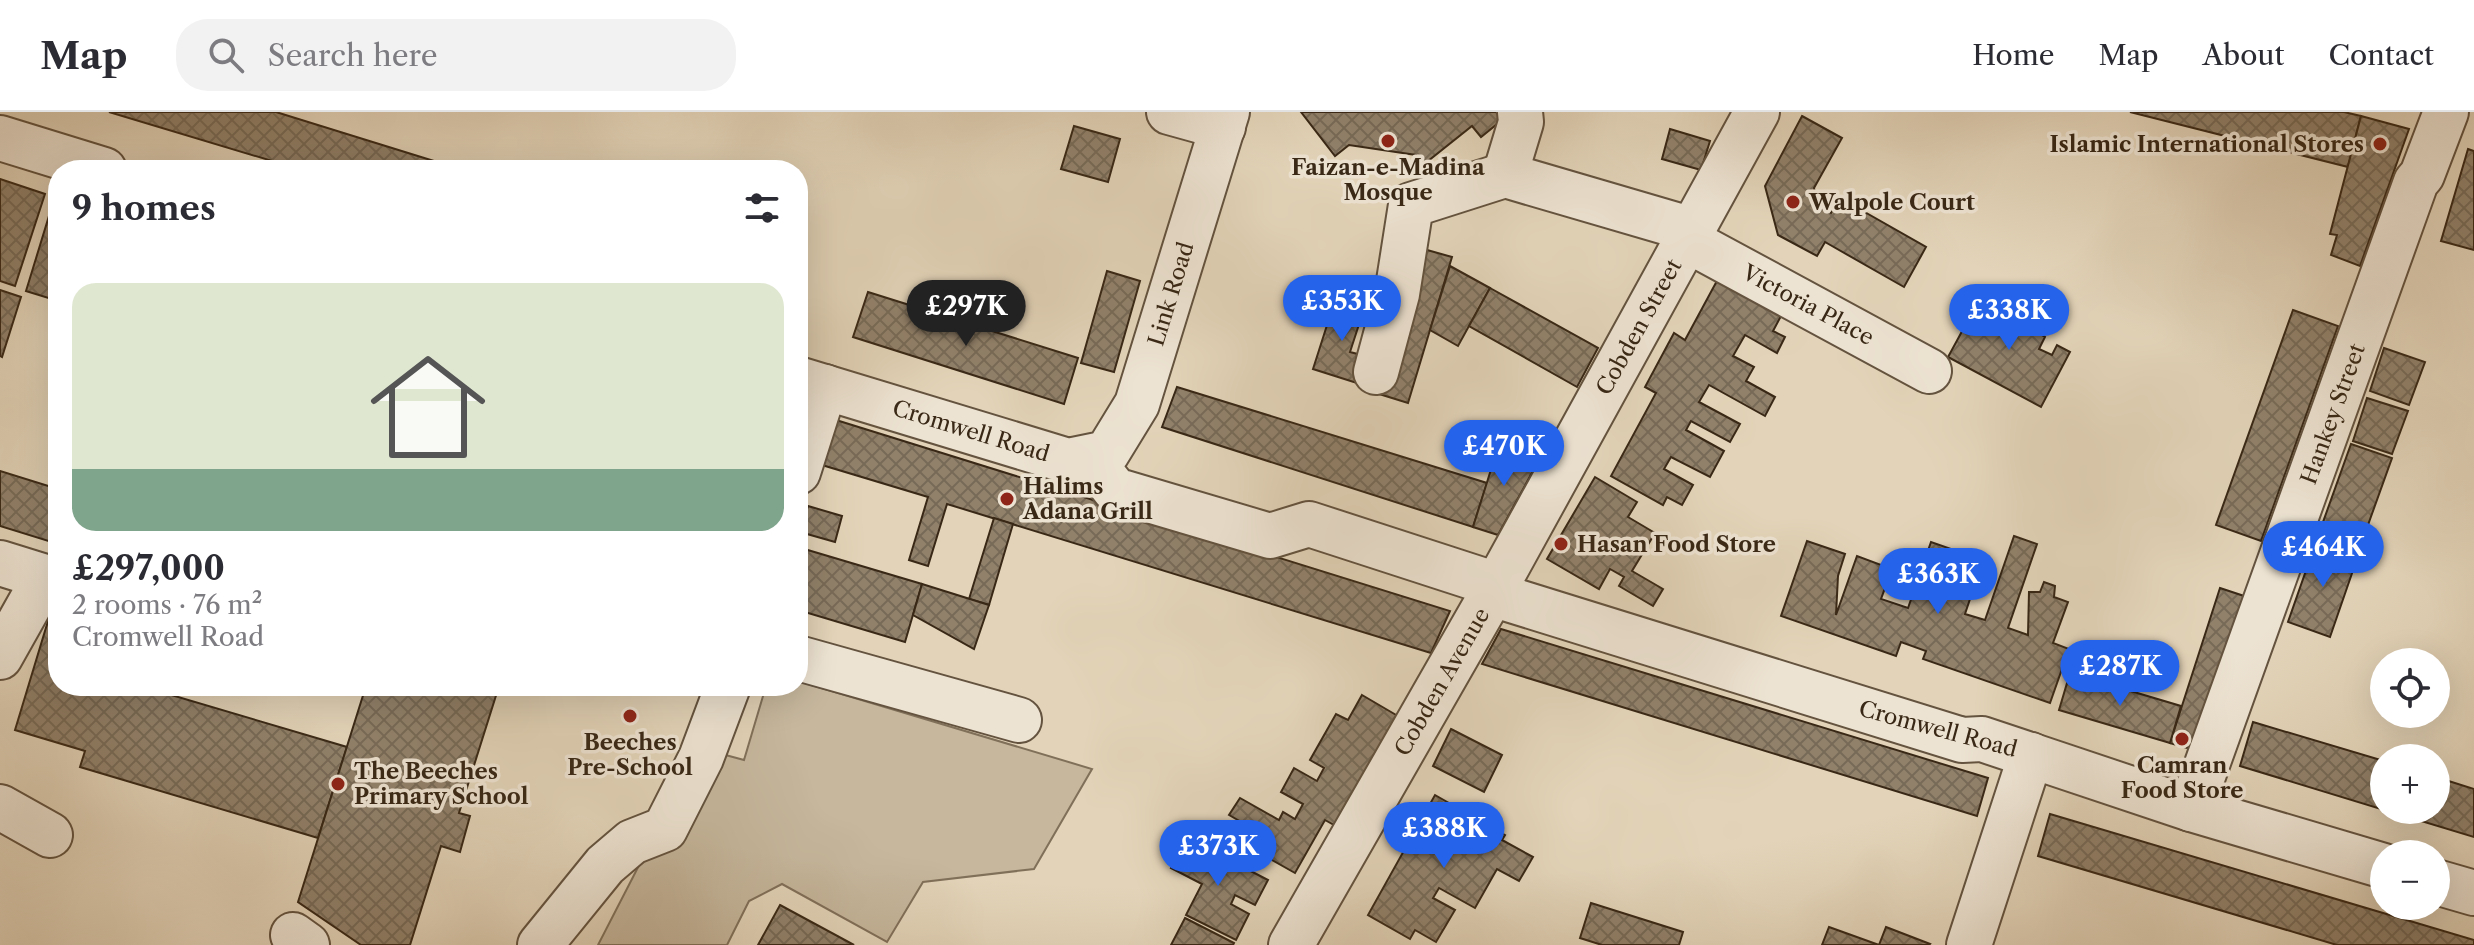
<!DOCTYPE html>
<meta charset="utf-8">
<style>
body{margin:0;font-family:"Libre Caslon Text",serif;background:#f2f2f3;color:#2b2b33;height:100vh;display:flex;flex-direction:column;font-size:30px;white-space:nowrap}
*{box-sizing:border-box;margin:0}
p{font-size:26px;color:#7c7c81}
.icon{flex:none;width:44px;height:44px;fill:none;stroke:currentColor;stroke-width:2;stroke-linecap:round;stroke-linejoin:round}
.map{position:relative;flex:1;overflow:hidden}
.drawer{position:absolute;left:48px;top:48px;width:760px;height:536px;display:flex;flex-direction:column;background:#fff;border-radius:32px;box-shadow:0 8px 32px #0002}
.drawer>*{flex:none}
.tools{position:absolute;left:2370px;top:536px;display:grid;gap:16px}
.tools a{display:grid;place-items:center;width:80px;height:80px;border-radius:50%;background:#fff;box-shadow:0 8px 32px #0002;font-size:40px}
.price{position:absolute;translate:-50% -68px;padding:0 18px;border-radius:28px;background:#2563eb;color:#fff;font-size:26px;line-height:52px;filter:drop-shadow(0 2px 4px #0008)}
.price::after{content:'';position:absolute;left:50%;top:48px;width:24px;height:18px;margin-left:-12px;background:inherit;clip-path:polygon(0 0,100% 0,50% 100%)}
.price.active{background:#222;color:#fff}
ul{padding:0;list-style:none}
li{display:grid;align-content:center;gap:16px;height:424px;padding:0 24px}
li span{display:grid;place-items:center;height:248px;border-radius:24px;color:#555}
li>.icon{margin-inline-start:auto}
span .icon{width:144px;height:144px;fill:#fffc;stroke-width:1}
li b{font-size:34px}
h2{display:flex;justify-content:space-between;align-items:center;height:96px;padding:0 24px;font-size:34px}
header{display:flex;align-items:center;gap:48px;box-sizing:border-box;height:112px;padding:0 40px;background:#fff;border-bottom:2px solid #e1e1e2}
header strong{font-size:38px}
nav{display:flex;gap:44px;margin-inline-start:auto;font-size:28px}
.search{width:560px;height:72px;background:#f2f2f3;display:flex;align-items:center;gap:20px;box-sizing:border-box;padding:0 28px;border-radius:32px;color:#7c7c81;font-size:30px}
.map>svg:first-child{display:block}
.park{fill:#c6b79d;stroke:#80705a;stroke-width:2}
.building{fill:url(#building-cross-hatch);stroke:#392816;stroke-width:2}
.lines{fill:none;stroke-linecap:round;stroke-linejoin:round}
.minor-casing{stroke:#64533f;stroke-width:48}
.minor{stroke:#ede3d2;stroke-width:44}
.poi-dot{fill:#8f2418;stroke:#ede3d2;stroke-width:3}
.labels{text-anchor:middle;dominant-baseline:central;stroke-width:7;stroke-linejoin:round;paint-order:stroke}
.poi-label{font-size:22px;font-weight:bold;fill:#392816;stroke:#ede3d2;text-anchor:start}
.street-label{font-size:22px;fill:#392816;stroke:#ede3d2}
</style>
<header>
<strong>Map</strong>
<div class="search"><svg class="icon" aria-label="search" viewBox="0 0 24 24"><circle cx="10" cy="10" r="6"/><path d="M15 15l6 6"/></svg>Search here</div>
<nav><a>Home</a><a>Map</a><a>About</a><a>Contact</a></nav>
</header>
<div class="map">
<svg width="2474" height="833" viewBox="0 0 2474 833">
<defs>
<pattern id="building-cross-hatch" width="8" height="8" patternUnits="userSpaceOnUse" patternTransform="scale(2)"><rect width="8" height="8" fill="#91816b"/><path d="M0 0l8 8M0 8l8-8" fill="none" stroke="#776a57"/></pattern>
</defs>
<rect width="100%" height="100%" fill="#e3d4b9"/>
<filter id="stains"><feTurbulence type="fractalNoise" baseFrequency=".0025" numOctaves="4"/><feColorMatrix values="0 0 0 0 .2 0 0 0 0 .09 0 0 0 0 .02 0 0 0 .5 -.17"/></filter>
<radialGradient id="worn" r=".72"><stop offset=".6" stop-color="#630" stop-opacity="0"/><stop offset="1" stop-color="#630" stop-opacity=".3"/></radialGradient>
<polygon class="park" points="798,569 1092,657 1034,757 923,770 887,830 782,772 749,789 727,833 598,833 650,732 692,634 744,648 766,574 798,574"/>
<g class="building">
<polygon points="109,0 276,0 463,58 302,58"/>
<polygon points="1301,0 1496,0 1502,8 1481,25 1472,14 1423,53 1416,43 1349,33 1335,44"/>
<polygon points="2130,0 2344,0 2361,4 2348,55"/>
<polygon points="1802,4 1842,26 1814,76 1817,93 1831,101 1840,86 1926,135 1904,175 1825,130 1817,144 1778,123 1765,74"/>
<polygon points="2361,4 2409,17 2360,154 2331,143 2337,123 2330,122"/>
<polygon points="1074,14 1120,27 1108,70 1061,57"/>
<polygon points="1670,17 1710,29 1701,58 1662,47"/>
<polygon points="2468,37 2474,39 2474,138 2441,129"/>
<polygon points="0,67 45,82 15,174 0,169"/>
<polygon points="56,81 58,82 58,189 26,179"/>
<polygon points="1420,136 1452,145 1408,291 1376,281"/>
<polygon points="1726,152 1790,187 1773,219 1785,225 1777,241 1745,223 1733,244 1754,255 1746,269 1775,285 1765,304 1709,273 1699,290 1740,312 1730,330 1691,309 1686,318 1724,339 1710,365 1671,345 1664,357 1693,373 1682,393 1667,385 1663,393 1611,364 1656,281 1645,275 1674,221 1685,228"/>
<polygon points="1450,154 1490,176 1458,234 1430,218"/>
<polygon points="1107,159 1140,169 1114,260 1081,251"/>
<polygon points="1490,176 1598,236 1577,275 1469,214"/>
<polygon points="0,178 21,185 2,245 0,244"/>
<polygon points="868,180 1078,246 1064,292 853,225"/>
<polygon points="1992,183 2035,206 2030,216 2045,225 2039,237 2052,243 2057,233 2070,240 2041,295 1948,245 1972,201 1980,206"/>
<polygon points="1336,185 1365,194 1350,240 1369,245 1360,272 1313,257"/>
<polygon points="2293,198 2338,214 2261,429 2216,413"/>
<polygon points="2384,236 2425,250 2409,293 2370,279"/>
<polygon points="1177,275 1487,371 1473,415 1162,315"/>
<polygon points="2367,286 2408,299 2392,342 2353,329"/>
<polygon points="836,308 1450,499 1431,541 947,392 928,454 909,448 928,385 822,353"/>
<polygon points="1499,332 1539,348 1498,423 1473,415"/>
<polygon points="2351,332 2392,346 2359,438 2318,424"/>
<polygon points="0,359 58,377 58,432 0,414"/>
<polygon points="1595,365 1637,390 1628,405 1655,421 1632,459 1663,477 1653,494 1619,474 1624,465 1610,457 1599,477 1547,447"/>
<polygon points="808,394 842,404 835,430 800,420"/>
<polygon points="994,406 1013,412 989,493 969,487"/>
<polygon points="2014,424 2037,432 2008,516 2028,523 2029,480 2040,480 2044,470 2055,474 2054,485 2068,490 2053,531 2069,537 2050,591 1923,547 1926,539 1901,530 1896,544 1781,504 1807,429 1845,442 1838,464 1836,503 1857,444 1892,457 1881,487 1908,496 1931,430 1957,439 1951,456 1977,466 1965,502 1985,508"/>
<polygon points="2316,430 2358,444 2330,525 2288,510"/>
<polygon points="801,436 922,472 905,530 798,498 798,446"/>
<polygon points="922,472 989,493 974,537 913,503"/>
<polygon points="2220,476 2244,484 2196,628 2187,636 2170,631"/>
<polygon points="48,509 58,512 58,574 141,574 347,635 318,726 80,655 85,639 15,618"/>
<polygon points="1501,517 1988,666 1977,704 1482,552"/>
<polygon points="2070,561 2181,594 2170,631 2059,598"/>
<polygon points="366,574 499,574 459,701 470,704 460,740 441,734 410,833 361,833 298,790"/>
<polygon points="1362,583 1403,607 1341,717 1325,708 1295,761 1249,735 1257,719 1229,703 1240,686 1279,708 1283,700 1295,707 1303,692 1281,680 1294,656 1317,669 1324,656 1310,648 1336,602 1348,608"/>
<polygon points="2253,610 2384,649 2384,698 2240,654"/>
<polygon points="1451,617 1502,643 1484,680 1433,654"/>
<polygon points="2436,665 2474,677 2474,725 2385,698 2436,698"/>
<polygon points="1435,683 1505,723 1502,728 1533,745 1519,769 1497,757 1475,796 1439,776 1433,786 1455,798 1436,830 1415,818 1410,827 1368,803"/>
<polygon points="2050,702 2474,828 2474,833 2337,833 2038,744"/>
<polygon points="1187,726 1268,768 1255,793 1235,783 1231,792 1249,802 1236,828 1186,803 1202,772 1171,756"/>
<polygon points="1591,791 1683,820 1679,833 1602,833 1580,826"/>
<polygon points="780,793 854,833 758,833"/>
<polygon points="1185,806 1234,831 1233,833 1171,833"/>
<polygon points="1829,815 1879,833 1822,833"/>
<polygon points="1886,815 1930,832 1929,833 1879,833"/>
</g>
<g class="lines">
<g class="minor-casing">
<g id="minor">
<polyline points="1169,0 1223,15"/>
<polyline points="1520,0 1521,10 1505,63 1693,118"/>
<polyline points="0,26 104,58"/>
<polyline points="1687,128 1929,259"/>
<polyline points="1376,260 1397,182 1411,93 1505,63"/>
<polyline points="798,267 1068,349 1107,341 1137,292 1227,0"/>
<polyline points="1090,346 1115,378 1270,424 1309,412 1497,473"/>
<polyline points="798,360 825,275"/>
<polyline points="0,451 58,469"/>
<polyline points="1492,482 1962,628 1982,627 2191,697 2384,754"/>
<polyline points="0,545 45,465"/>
<polyline points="798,546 1019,608"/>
<polyline points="0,695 50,723"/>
<polyline points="2191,697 2416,70 2422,63 2446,0"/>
<polyline points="2436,770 2474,781"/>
<polyline points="293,823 307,833"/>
<polyline points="540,833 605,753 632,730 665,717 701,646 728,574"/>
<polyline points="1291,833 1492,482 1757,0"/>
<polyline points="1969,833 2031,643"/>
</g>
</g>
<use href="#minor" class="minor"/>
</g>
<g class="poi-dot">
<circle cx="1388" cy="29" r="8"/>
<circle cx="2380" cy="32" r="8"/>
<circle cx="1793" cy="90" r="8"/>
<circle cx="1007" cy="387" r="8"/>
<circle cx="1561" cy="432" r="8"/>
<circle cx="630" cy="604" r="8"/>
<circle cx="2182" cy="627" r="8"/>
<circle cx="338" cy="672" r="8"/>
</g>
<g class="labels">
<g class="poi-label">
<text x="2364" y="32" text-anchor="end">Islamic International Stores</text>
<text x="1388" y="55" text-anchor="middle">Faizan-e-Madina<tspan x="1388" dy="25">Mosque</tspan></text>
<text x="1809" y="90">Walpole Court</text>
<text x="1023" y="374">Halims<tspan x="1023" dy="25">Adana Grill</tspan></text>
<text x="1577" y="432">Hasan Food Store</text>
<text x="630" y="630" text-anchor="middle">Beeches<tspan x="630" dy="25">Pre-School</tspan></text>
<text x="2182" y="653" text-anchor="middle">Camran<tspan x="2182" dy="25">Food Store</tspan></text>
<text x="354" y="659">The Beeches<tspan x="354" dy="25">Primary School</tspan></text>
</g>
<g class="street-label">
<text transform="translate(1171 182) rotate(-73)">Link Road</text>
<text transform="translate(1808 193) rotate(28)">Victoria Place</text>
<text transform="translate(1639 215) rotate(-61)">Cobden Street</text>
<text transform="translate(2333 302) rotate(-70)">Hankey Street</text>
<text transform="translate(971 319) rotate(17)">Cromwell Road</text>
<text transform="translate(1442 570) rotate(-60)">Cobden Avenue</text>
<text transform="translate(1938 617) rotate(15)">Cromwell Road</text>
</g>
</g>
<rect width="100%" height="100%" filter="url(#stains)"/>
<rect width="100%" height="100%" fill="url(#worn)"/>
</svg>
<div class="tools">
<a><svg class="icon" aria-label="locate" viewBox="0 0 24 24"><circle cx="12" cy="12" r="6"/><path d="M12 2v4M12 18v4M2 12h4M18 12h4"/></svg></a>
<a>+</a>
<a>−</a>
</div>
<b class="price" style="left:1342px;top:231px">£353K</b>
<b class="price active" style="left:966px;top:236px">£297K</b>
<b class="price" style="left:2009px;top:240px">£338K</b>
<b class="price" style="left:1504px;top:376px">£470K</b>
<b class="price" style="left:2323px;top:477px">£464K</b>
<b class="price" style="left:1938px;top:504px">£363K</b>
<b class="price" style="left:2120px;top:596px">£287K</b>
<b class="price" style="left:1444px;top:758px">£388K</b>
<b class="price" style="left:1218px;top:776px">£373K</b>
<section class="drawer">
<h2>9 homes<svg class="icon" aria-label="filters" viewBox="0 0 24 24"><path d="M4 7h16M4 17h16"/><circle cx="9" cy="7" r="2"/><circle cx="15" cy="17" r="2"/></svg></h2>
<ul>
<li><span style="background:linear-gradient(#dfe7d0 75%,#7fa58c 0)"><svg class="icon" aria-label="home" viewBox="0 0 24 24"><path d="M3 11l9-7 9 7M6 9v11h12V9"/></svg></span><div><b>£297,000</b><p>2 rooms · 76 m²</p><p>Cromwell Road</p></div></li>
</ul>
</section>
</div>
